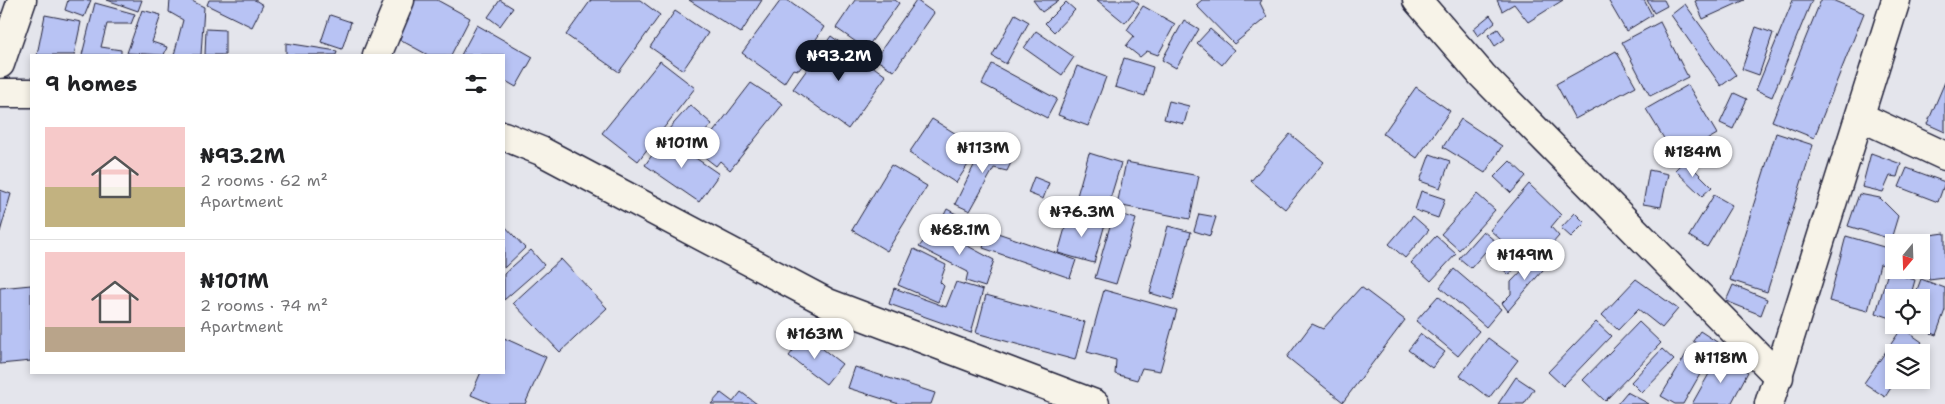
<!DOCTYPE html>
<meta charset="utf-8">
<style>
body{margin:0;font-family:"Shantell Sans",sans-serif;background:#f2f2f2;color:#202124;height:100vh;display:flex;flex-direction:column;font-size:19px;white-space:nowrap}
*{box-sizing:border-box;margin:0}
p{font-size:16px;color:#757577}
.icon{flex:none;width:28px;height:28px;fill:none;stroke:currentColor;stroke-width:2;stroke-linecap:round;stroke-linejoin:round}
.map{position:relative;flex:1;overflow:hidden}
.drawer{position:absolute;left:30px;top:54px;width:475px;height:320px;display:flex;flex-direction:column;background:#fff;border-radius:0px;box-shadow:0 2px 8px #0003}
.drawer>*{flex:none}
.needle{width:32px;rotate:199deg}
.buttons{position:absolute;left:1885px;top:234px;display:grid;gap:10px}
.buttons a{display:grid;place-items:center;width:45px;height:45px;border-radius:0px;background:#fff;box-shadow:0 2px 8px #0003;font-size:25px}
.price{position:absolute;translate:-50% -42px;padding:0 11px;border-radius:18px;background:#fff;color:#222;font-size:16px;line-height:32px;filter:drop-shadow(0 1px 2px #0008)}
.price::after{content:'';position:absolute;left:50%;top:30px;width:15px;height:11px;margin-left:-8px;background:inherit;clip-path:polygon(0 0,100% 0,50% 100%)}
.price.selected{background:#111827;color:#fff}
ul{padding:0;list-style:none}
li{display:flex;align-items:center;gap:15px;height:125px;padding:0 15px}
li+li{border-top:1px solid #e0e0e0}
li span{display:grid;place-items:center;flex:none;width:140px;height:100px;border-radius:0px;color:#555}
li>.icon{margin-inline-start:auto}
span .icon{width:60px;height:60px;fill:#fffc;stroke-width:1}
li b{font-size:21px}
h2{display:flex;justify-content:space-between;align-items:center;height:60px;padding:0 15px;font-size:21px}
.map>svg:first-child{display:block}
.building{fill:#b8c3f4;stroke:#22223b}
.lines{fill:none;stroke-linecap:round;stroke-linejoin:round}
.minor-casing{stroke:#22223b;stroke-width:31}
.minor{stroke:#f7f3e8;stroke-width:28}
</style>
<div class="map">
<svg width="1945" height="404" viewBox="0 0 1945 404">
<rect width="100%" height="100%" fill="#e4e5ec"/>
<filter id="ink" filterUnits="userSpaceOnUse"><feTurbulence type="fractalNoise" baseFrequency=".02" numOctaves="2"/><feDisplacementMap in="SourceGraphic" scale="10" xChannelSelector="R" yChannelSelector="G"/><feConvolveMatrix kernelMatrix="1 2 1 2 8 2 1 2 1" color-interpolation-filters="sRGB"/></filter>
<g filter="url(#ink)">
<g class="building">
<polygon points="68,0 91,0 84,17 65,10"/>
<polygon points="107,0 142,0 138,11"/>
<polygon points="170,0 190,0 204,7 201,55 174,55 183,20 169,12"/>
<polygon points="209,0 255,0 263,5 252,27 207,5"/>
<polygon points="412,0 437,0 470,18 451,55 428,55 393,36"/>
<polygon points="500,0 513,8 500,26 488,17"/>
<polygon points="591,0 640,0 660,15 619,72 566,35"/>
<polygon points="689,0 762,0 741,33"/>
<polygon points="781,0 787,0 824,27 813,44 814,50 799,70 793,69 784,83 742,53"/>
<polygon points="855,0 895,0 899,3 866,49 836,28"/>
<polygon points="916,0 934,13 894,71 875,59"/>
<polygon points="1033,0 1059,0 1042,12"/>
<polygon points="1097,0 1134,0 1139,4 1125,23"/>
<polygon points="1202,0 1262,0 1260,3 1267,17 1234,44 1196,5"/>
<polygon points="1497,0 1563,0 1528,22 1514,4 1502,11"/>
<polygon points="1608,0 1644,0 1652,15 1626,31"/>
<polygon points="1647,0 1664,0 1667,6 1654,13"/>
<polygon points="1698,0 1745,0 1703,19 1695,1"/>
<polygon points="1793,0 1812,0 1772,97 1756,90"/>
<polygon points="1821,0 1832,0 1864,13 1814,138 1772,121"/>
<polygon points="1066,2 1075,10 1054,32 1045,23"/>
<polygon points="95,3 135,14 131,24 107,24 101,47 121,50 121,55 82,55"/>
<polygon points="1685,4 1736,75 1721,86 1671,15"/>
<polygon points="1143,6 1175,24 1158,55 1147,51 1140,57 1126,46 1134,36 1127,30"/>
<polygon points="142,10 161,15 152,42 167,47 164,55 127,53"/>
<polygon points="675,11 708,33 683,70 650,47"/>
<polygon points="1015,14 1029,22 1006,64 992,56"/>
<polygon points="45,15 81,22 74,55 37,55"/>
<polygon points="330,15 351,22 342,49 321,42"/>
<polygon points="1490,15 1495,22 1478,36 1473,29"/>
<polygon points="1184,20 1199,29 1176,68 1162,60"/>
<polygon points="1660,22 1688,77 1650,96 1622,42"/>
<polygon points="477,25 533,57 516,87 504,80 504,55 461,55"/>
<polygon points="1756,27 1773,33 1759,75 1742,69"/>
<polygon points="206,29 225,30 225,55 205,55"/>
<polygon points="1210,29 1234,50 1222,65 1197,43"/>
<polygon points="1498,29 1505,39 1495,46 1488,35"/>
<polygon points="1036,31 1074,57 1062,75 1024,48"/>
<polygon points="831,36 886,76 848,129 793,89"/>
<polygon points="286,43 337,51 336,55 286,55"/>
<polygon points="1616,51 1636,86 1575,119 1556,84"/>
<polygon points="1124,58 1153,67 1145,96 1115,87"/>
<polygon points="660,61 695,88 638,161 602,133"/>
<polygon points="992,64 1057,99 1047,118 982,84"/>
<polygon points="1077,66 1106,77 1088,126 1058,115"/>
<polygon points="1945,82 1945,132 1927,124"/>
<polygon points="751,83 783,104 730,170 720,161 716,166 698,152"/>
<polygon points="1688,85 1717,134 1676,158 1646,109"/>
<polygon points="1416,87 1450,111 1417,158 1383,134"/>
<polygon points="1734,93 1747,99 1733,129 1720,123"/>
<polygon points="1169,101 1189,106 1184,124 1164,119"/>
<polygon points="690,105 712,124 690,149 668,130"/>
<polygon points="932,119 979,148 956,183 909,153"/>
<polygon points="1461,119 1502,146 1485,173 1443,147"/>
<polygon points="1776,133 1813,145 1767,292 1730,280"/>
<polygon points="1290,134 1324,162 1285,209 1251,181"/>
<polygon points="665,137 719,174 699,202 645,165"/>
<polygon points="984,145 1016,152 1007,171 994,168 970,211 955,204"/>
<polygon points="1089,153 1121,163 1104,219 1073,210"/>
<polygon points="1871,153 1901,164 1897,177 1890,176 1883,192 1862,187"/>
<polygon points="1430,154 1450,161 1440,188 1420,181"/>
<polygon points="1685,160 1712,187 1702,196 1675,170"/>
<polygon points="1510,161 1526,176 1511,193 1494,177"/>
<polygon points="1126,162 1199,176 1190,219 1117,205"/>
<polygon points="891,165 927,186 887,251 852,230"/>
<polygon points="1907,168 1945,182 1938,202 1899,187"/>
<polygon points="1649,170 1668,174 1661,207 1643,204"/>
<polygon points="1034,177 1049,183 1043,199 1028,193"/>
<polygon points="1529,184 1561,215 1551,227 1559,236 1545,252 1536,248 1523,260 1490,230"/>
<polygon points="0,190 11,194 0,232"/>
<polygon points="1421,191 1445,199 1438,218 1415,210"/>
<polygon points="1477,194 1495,210 1459,250 1441,234"/>
<polygon points="1859,194 1880,198 1898,216 1891,239 1848,226"/>
<polygon points="1714,195 1732,205 1707,247 1689,236"/>
<polygon points="947,209 980,227 972,242 939,225"/>
<polygon points="1114,212 1136,219 1116,284 1095,278"/>
<polygon points="1575,213 1585,223 1571,237 1561,228"/>
<polygon points="1069,214 1105,224 1094,263 1058,253"/>
<polygon points="1199,214 1216,217 1210,236 1194,231"/>
<polygon points="1413,216 1429,230 1405,258 1389,244"/>
<polygon points="504,225 525,248 504,268"/>
<polygon points="1168,226 1191,232 1173,300 1150,293"/>
<polygon points="934,228 994,260 985,287 966,281 968,272 919,247"/>
<polygon points="989,230 1076,260 1070,278 983,248"/>
<polygon points="1483,231 1520,262 1509,275 1485,252 1471,268 1459,258"/>
<polygon points="1945,233 1945,278 1929,280 1923,236"/>
<polygon points="1436,236 1456,254 1431,281 1411,263"/>
<polygon points="1846,236 1894,250 1894,267 1880,264 1868,311 1829,301"/>
<polygon points="914,249 946,265 940,282 944,286 938,302 898,285"/>
<polygon points="531,250 544,265 504,300 504,274"/>
<polygon points="1537,255 1548,264 1508,311 1502,303 1511,294 1511,282"/>
<polygon points="561,259 607,308 560,352 513,303"/>
<polygon points="1454,269 1501,309 1486,327 1440,287"/>
<polygon points="1888,272 1915,280 1910,298 1894,298 1894,319 1876,313"/>
<polygon points="1636,279 1678,309 1662,328 1638,309 1618,330 1602,315"/>
<polygon points="1921,279 1945,288 1945,310 1936,335 1909,325 1921,325 1921,298 1914,298"/>
<polygon points="956,282 983,290 971,333 889,304 894,288 946,307"/>
<polygon points="31,285 31,361 0,364 0,288"/>
<polygon points="1733,285 1767,299 1761,315 1726,301"/>
<polygon points="1361,287 1405,320 1343,402 1287,357 1312,324 1323,329"/>
<polygon points="1104,290 1177,310 1160,371 1142,368 1137,380 1115,374 1116,360 1087,352"/>
<polygon points="986,295 1085,322 1075,360 976,333"/>
<polygon points="1438,296 1479,331 1458,356 1416,321"/>
<polygon points="1596,322 1611,336 1563,386 1548,372"/>
<polygon points="1639,322 1661,343 1605,401 1583,380"/>
<polygon points="1902,328 1922,342 1915,352 1894,352 1894,380 1896,380 1885,397 1864,383"/>
<polygon points="1700,331 1720,344 1713,354 1693,341"/>
<polygon points="1421,334 1445,352 1432,368 1408,350"/>
<polygon points="805,335 842,364 826,384 789,356"/>
<polygon points="504,338 546,357 525,404 492,404 471,395 481,372 504,372"/>
<polygon points="1488,338 1518,360 1489,398 1460,376"/>
<polygon points="1662,349 1674,360 1642,393 1631,382"/>
<polygon points="1688,351 1707,362 1683,404 1675,404 1661,396"/>
<polygon points="1719,356 1748,372 1731,404 1692,404"/>
<polygon points="855,367 935,393 931,404 899,404 848,388"/>
<polygon points="1516,377 1534,389 1524,404 1498,404"/>
<polygon points="741,392 757,404 711,404 721,393 733,402"/>
<polygon points="1627,392 1649,404 1617,404"/>
</g>
<g class="lines">
<g class="minor-casing">
<g id="minor">
<polyline points="1417,0 1482,75 1779,377"/>
<polyline points="377,55 400,0"/>
<polyline points="0,64 22,0"/>
<polyline points="0,93 31,93"/>
<polyline points="1861,117 1945,156"/>
<polyline points="504,136 541,151 828,303 1095,404"/>
<polyline points="1769,404 1896,0"/>
</g>
</g>
<use href="#minor" class="minor"/>
</g>
</g>
</svg>
<div class="buttons">
<a><svg class="needle" viewBox="-14 -14 28 28"><path d="M0-13l5 13h-10z" fill="#e53935"/><path d="M0 13l5-13h-10z" fill="#757577"/></svg></a>
<a><svg class="icon" aria-label="locate" viewBox="0 0 24 24"><circle cx="12" cy="12" r="6"/><path d="M12 2v4M12 18v4M2 12h4M18 12h4"/></svg></a>
<a><svg class="icon" aria-label="layers" viewBox="0 0 24 24"><path d="M12 4l9 5-9 5-9-5zM3 14l9 5 9-5"/></svg></a>
</div>
<b class="price selected" style="left:839px;top:82px">₦93.2M</b>
<b class="price" style="left:682px;top:169px">₦101M</b>
<b class="price" style="left:983px;top:174px">₦113M</b>
<b class="price" style="left:1693px;top:178px">₦184M</b>
<b class="price" style="left:1082px;top:238px">₦76.3M</b>
<b class="price" style="left:960px;top:256px">₦68.1M</b>
<b class="price" style="left:1525px;top:281px">₦149M</b>
<b class="price" style="left:815px;top:360px">₦163M</b>
<b class="price" style="left:1721px;top:384px">₦118M</b>
<section class="drawer">
<h2>9 homes<svg class="icon" aria-label="filters" viewBox="0 0 24 24"><path d="M4 7h16M4 17h16"/><circle cx="9" cy="7" r="2"/><circle cx="15" cy="17" r="2"/></svg></h2>
<ul>
<li><span style="background:linear-gradient(#f6c9c9 60%,#c2b280 0)"><svg class="icon" aria-label="home" viewBox="0 0 24 24"><path d="M3 11l9-7 9 7M6 9v11h12V9"/></svg></span><div><b>₦93.2M</b><p>2 rooms · 62 m²</p><p>Apartment</p></div></li>
<li><span style="background:linear-gradient(#f6c9c9 75%,#b9a48a 0)"><svg class="icon" aria-label="home" viewBox="0 0 24 24"><path d="M3 11l9-7 9 7M6 9v11h12V9"/></svg></span><div><b>₦101M</b><p>2 rooms · 74 m²</p><p>Apartment</p></div></li>
</ul>
</section>
</div>
